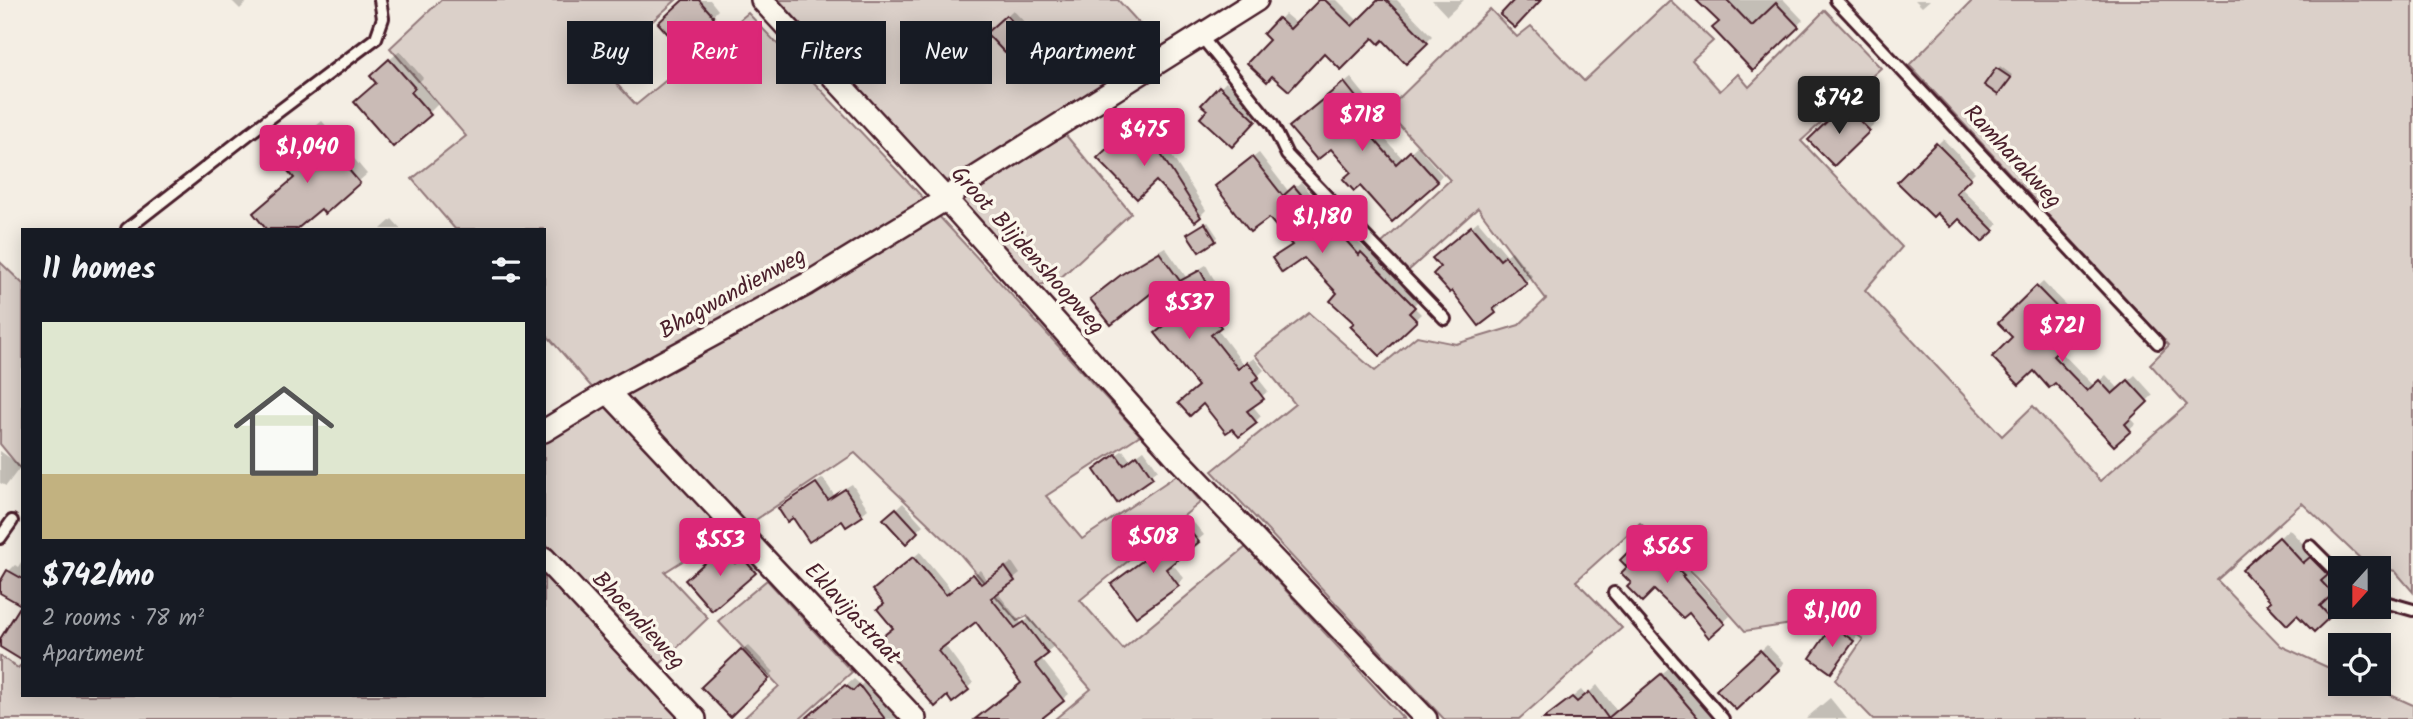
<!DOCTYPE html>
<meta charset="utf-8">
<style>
body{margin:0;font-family:Kalam,sans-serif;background:#20242c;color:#f1f3f6;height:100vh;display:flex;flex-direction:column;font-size:26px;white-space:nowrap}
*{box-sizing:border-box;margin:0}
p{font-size:23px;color:#9ea1a6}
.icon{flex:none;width:38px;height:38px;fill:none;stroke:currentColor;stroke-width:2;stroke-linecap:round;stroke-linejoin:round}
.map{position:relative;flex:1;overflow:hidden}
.sheet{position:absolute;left:21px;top:228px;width:525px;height:469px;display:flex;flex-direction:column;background:#171b24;border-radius:0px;box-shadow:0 4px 18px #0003}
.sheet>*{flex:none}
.hud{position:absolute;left:567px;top:21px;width:665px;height:63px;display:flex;gap:14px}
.needle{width:46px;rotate:201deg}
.controls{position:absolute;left:2328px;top:556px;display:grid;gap:14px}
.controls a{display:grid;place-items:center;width:63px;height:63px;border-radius:0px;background:#171b24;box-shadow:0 4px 18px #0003;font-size:35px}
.price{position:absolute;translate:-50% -60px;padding:0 16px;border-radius:7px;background:#db2777;color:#fff;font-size:23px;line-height:46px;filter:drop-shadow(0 2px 4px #0008)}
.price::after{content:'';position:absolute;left:50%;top:42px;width:21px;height:16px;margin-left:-10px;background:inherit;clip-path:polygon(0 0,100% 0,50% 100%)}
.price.current{background:#222;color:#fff}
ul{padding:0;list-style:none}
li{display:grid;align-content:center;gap:14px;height:371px;padding:0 21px}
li+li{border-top:2px solid #363941}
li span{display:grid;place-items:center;height:217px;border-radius:0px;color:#555}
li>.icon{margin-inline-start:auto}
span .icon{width:126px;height:126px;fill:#fffc;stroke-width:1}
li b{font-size:30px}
h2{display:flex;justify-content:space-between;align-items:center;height:84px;padding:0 21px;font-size:30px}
.chip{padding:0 24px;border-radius:0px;background:#171b24;box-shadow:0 4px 18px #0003;font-size:24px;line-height:63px}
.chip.current{background:#db2777;color:#fff}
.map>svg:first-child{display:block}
.green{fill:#dbd0c9;stroke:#92787a;stroke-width:2}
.shadow{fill:#0003}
.building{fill:#cabbb6;stroke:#4a1f2b;stroke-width:2}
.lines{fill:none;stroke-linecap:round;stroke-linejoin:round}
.lane-casing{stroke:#4a1f2b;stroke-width:16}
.street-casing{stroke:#4a1f2b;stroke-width:26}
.lane{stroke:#fbf7ec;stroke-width:10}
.street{stroke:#fbf7ec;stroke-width:21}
.labels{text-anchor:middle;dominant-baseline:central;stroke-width:7;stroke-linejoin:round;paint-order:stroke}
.street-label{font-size:23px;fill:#4a1f2b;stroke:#fbf7ec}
</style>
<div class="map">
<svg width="2413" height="719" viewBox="0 0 2413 719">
<rect width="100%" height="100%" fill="#f4eee4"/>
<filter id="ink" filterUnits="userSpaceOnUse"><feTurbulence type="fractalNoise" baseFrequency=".0143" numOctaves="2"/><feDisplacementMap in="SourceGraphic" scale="14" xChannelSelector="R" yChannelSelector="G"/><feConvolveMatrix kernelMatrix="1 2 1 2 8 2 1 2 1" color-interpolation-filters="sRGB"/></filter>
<g filter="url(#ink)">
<g class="green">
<polygon points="441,0 676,0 601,67 636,105 748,13 929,204 595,391 544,332 544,229 455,229 412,179 466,136 390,48"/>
<polygon points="779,0 1118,0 1161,47 961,176 945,181 934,173"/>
<polygon points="1670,0 1713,41 1692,60 1720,91 1738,74 1749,87 1825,10 1881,68 1801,141 1902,247 1865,290 2002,436 2033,406 2100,481 2187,405 2150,364 2169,345 1909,65 1973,0 2413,0 2413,592 2395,571 2366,564 2302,503 2217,580 2281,646 2340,673 2340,684 2366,684 2413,705 2413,719 1873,719 1835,680 1863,639 1832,618 1745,631 1697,577 1640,523 1576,581 1622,628 1519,719 1444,719 1212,471 1295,404 1255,355 1309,313 1375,371 1417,336 1456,344 1519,325 1546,299 1478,208 1407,272 1381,244 1450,180 1386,111 1490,9 1517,37 1531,26 1584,81"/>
<polygon points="1064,133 1131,213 1057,281 1034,286 963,202 961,196"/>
<polygon points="937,214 1140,435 1046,496 1082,539 1177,475 1201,502 1080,600 1123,649 1246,547 1404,719 1055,719 1091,689 1027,616 1017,621 960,554 855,453 745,527 621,395"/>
<polygon points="0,262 23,284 23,472 0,444"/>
<polygon points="609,402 727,533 665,572 708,618 659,665 544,543 544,441"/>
<polygon points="544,572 682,719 0,719 0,656 18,668 23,663 23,695 544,695"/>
<polygon points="767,580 852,672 800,719 743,719 779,686 718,621"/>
</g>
<g class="shadow">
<polygon points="231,0 249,0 240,9"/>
<polygon points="685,0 710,0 718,10 713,15"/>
<polygon points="1321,0 1337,0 1359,22 1381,0 1397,0 1432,36 1406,62 1383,38 1373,36 1324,51 1271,40 1266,34 1285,14 1297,24"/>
<polygon points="1432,0 1464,0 1447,16"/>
<polygon points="1699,0 1784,0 1803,20 1753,68 1721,22"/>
<polygon points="1915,0 1930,0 1922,7"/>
<polygon points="1013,10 1029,27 1005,50 988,33"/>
<polygon points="400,51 423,78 419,82 438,104 429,113 378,82 381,67"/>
<polygon points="2000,66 2012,75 2001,90 1986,85"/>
<polygon points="1351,78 1376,109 1366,118 1403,159 1417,146 1442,175 1437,181 1353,172 1331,146 1297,121"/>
<polygon points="1226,82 1261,114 1231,144 1204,105"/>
<polygon points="1851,100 1875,124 1834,164 1811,140"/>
<polygon points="1141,118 1161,139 1206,210 1200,216 1156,178 1100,158"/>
<polygon points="322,121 367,174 325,211 321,207 295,229 269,229 255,213 296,177 287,150"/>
<polygon points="1943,139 1975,172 1960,187 1998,224 1982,239 1959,216 1900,182"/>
<polygon points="1259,153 1289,192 1301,182 1346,234 1348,232 1366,250 1368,248 1419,300 1413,306 1421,314 1380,354 1356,323 1340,293 1304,256 1274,258 1293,244 1269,216 1223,181"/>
<polygon points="392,219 401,229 381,229"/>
<polygon points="1478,221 1507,255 1512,251 1532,276 1498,303 1500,306 1495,312 1453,289 1442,267 1441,252"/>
<polygon points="1208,222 1218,237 1215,240 1192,232"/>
<polygon points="1165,247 1186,277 1206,265 1216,283 1204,292 1226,320 1217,329 1244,365 1254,358 1264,370 1257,377 1268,391 1252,405 1261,416 1255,422 1203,402 1178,316 1160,284 1098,293 1129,268"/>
<polygon points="2043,282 2084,324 2058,349 2094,386 2106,375 2119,389 2135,375 2153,395 2130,417 2136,424 2114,444 2000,323"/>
<polygon points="1123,450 1130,460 1144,450 1158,470 1118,500 1096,470"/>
<polygon points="0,451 21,466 6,486 0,483"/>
<polygon points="823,478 834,495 852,484 868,509 862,514 842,519 793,515 780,508"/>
<polygon points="903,503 923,525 906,541 885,520"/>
<polygon points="1194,523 1204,535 1171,562 1184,578 1178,584 1120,578"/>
<polygon points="2289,529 2340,583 2328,596 2338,607 2314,630 2297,613 2273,601 2254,561"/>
<polygon points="1651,531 1688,567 1687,569 1730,616 1709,636 1689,611 1654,588 1634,583 1630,567 1622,560"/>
<polygon points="729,543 742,558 749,552 761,566 712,609 693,574"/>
<polygon points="920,552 952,591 980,570 987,580 1012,562 1020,574 997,592 1022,624 1030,617 1053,647 1040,657 1069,694 1038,719 989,719 1023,682 976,620 944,644 973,683 953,700 895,627 881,584"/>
<polygon points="23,559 23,604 0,591 0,586 9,571 15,565 18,567"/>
<polygon points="1839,621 1858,635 1831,671 1833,627"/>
<polygon points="748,645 774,672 730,714 704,687"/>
<polygon points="1767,645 1784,663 1736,708 1719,690"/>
<polygon points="1670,667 1712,719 1546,719 1581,690 1586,696 1597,685 1617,711"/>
<polygon points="854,679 861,685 867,680 898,719 821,719 822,706"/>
<polygon points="1830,698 1847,719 1806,719 1810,715"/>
</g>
<g class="building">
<polygon points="683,0 699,0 714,17 684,43 679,37 674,41 658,23"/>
<polygon points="1319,0 1325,0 1352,26 1378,0 1386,0 1428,43 1406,64 1383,40 1379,44 1373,38 1341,70 1324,53 1289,91 1272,76 1267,82 1247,63 1269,40 1263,34 1278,18 1290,29"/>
<polygon points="1514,0 1541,0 1515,28 1500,15"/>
<polygon points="1696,0 1727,0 1752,26 1776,3 1799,27 1753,71 1712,28 1719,22"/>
<polygon points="1006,15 1024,34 1005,53 986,33"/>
<polygon points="389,59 415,88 411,92 431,115 393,147 354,102 376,83 370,76"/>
<polygon points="1996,68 2011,78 1998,95 1984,85"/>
<polygon points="1344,82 1371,116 1361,124 1396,164 1410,151 1438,182 1392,222 1360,186 1354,191 1343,179 1351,172 1331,149 1317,160 1289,127"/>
<polygon points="1219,86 1256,121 1232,147 1200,118 1207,110 1201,105"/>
<polygon points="1844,105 1870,131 1834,166 1808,140"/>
<polygon points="1134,123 1155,145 1201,217 1195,222 1156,181 1137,199 1097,158"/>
<polygon points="313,128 360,183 325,214 321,209 297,229 266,229 253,213 294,178 277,158"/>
<polygon points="1936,143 1971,178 1956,193 1994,231 1982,242 1959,219 1951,227 1937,213 1933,217 1897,182"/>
<polygon points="1252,157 1283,196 1294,186 1339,239 1342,236 1359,255 1361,252 1415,307 1409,313 1417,321 1380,356 1350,326 1354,323 1330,301 1337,293 1304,258 1282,273 1272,258 1292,245 1269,218 1250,232 1215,186"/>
<polygon points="1205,223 1216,241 1199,252 1187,234"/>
<polygon points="1471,226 1500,260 1505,256 1527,284 1493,309 1496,313 1479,326 1452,291 1450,293 1433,274 1440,267 1432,258"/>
<polygon points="1159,252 1180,281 1200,270 1211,290 1198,297 1221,327 1211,335 1238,369 1247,362 1259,377 1252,383 1264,399 1247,411 1257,423 1239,437 1232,429 1226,433 1203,404 1190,416 1178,403 1198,386 1155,333 1176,317 1159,287 1111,325 1090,299 1122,274"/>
<polygon points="2036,286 2080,331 2053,356 2087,391 2099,380 2112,394 2128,380 2148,402 2125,424 2131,431 2114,446 2055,383 2049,388 2034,371 2019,385 1992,357 2012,337 1998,323"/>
<polygon points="1116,454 1124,465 1137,455 1153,478 1117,503 1094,470"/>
<polygon points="816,483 828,500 845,489 863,516 846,527 842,521 809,542 793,518 787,522 778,508"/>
<polygon points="896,508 918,532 906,544 883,519"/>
<polygon points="1187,528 1199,542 1166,569 1179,586 1136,617 1111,584"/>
<polygon points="1644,536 1684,575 1682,576 1725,624 1709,638 1689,613 1683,618 1654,590 1642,602 1627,587 1631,583 1621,573 1627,567 1620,560"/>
<polygon points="2279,537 2303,563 2310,557 2328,575 2321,581 2333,594 2320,606 2330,617 2314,632 2297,615 2287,625 2267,604 2271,601 2242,570"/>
<polygon points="722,548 735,563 742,557 756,573 712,611 685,580"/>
<polygon points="913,557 946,595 973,574 981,584 1005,567 1015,581 991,598 1015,628 1024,622 1048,654 1035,664 1064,701 1041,719 975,719 1021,683 976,622 938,651 969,690 952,703 947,696 935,707 878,640 893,628 877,609 884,604 873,590"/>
<polygon points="7,570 23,579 23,661 0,647 0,639 21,605 0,593 0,582"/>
<polygon points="1832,626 1854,641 1831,673 1810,658"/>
<polygon points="741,649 769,679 730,717 701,687"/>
<polygon points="1760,650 1779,670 1736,710 1716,690"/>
<polygon points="1661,674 1699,719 1543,719 1572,697 1577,702 1589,692 1608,718"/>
<polygon points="845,685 853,691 859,685 885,719 805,719"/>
</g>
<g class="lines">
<g class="lane-casing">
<g id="lane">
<polyline points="1836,0 2158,343"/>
<polyline points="1200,35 1272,124 1287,155 1445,319"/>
<polyline points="127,229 250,133 376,38 383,18 380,0"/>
<polyline points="0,538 12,521"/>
<polyline points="2310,546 2340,576"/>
<polyline points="1614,593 1723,719"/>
<polyline points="2378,600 2413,610"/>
</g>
</g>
<g class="street-casing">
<g id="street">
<polyline points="762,0 946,199 1179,460 1426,719"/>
<polyline points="608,392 915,719"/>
<polyline points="544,431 608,392 807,284 946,199 962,186 1257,0"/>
<polyline points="544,558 695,719"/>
</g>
</g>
<use href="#lane" class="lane"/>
<use href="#street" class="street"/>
</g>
</g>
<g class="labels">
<g class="street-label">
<text transform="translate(2012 157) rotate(47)">Ramharakweg</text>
<text transform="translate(1027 251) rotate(48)">Groot Blijdenshoopweg</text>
<text transform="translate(733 294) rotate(-29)">Bhagwandienweg</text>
<text transform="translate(852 614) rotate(47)">Eklavijastraat</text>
<text transform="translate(638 621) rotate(47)">Bhoendieweg</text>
</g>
</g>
</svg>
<div class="controls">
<a><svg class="needle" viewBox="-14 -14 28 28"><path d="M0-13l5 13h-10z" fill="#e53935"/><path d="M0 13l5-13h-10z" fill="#9ea1a6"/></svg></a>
<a><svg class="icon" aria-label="locate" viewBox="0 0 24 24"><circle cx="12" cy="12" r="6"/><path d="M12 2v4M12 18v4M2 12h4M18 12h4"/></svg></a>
</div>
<b class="price current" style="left:1839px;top:136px">$742</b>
<b class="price" style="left:1362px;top:153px">$718</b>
<b class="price" style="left:1144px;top:168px">$475</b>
<b class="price" style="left:307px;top:185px">$1,040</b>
<b class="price" style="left:1322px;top:255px">$1,180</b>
<b class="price" style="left:1189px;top:341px">$537</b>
<b class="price" style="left:2062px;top:364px">$721</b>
<b class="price" style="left:1153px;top:575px">$508</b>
<b class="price" style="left:720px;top:578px">$553</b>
<b class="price" style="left:1667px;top:585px">$565</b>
<b class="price" style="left:1832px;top:649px">$1,100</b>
<div class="hud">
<a class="chip">Buy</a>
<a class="chip current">Rent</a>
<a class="chip">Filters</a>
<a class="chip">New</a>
<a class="chip">Apartment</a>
</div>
<section class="sheet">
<h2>11 homes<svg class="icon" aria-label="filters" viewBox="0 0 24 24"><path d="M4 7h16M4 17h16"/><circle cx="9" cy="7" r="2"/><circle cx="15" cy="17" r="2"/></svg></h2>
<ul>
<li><span style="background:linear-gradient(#dfe7d0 70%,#c2b280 0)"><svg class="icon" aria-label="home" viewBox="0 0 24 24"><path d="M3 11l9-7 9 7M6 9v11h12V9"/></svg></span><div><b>$742/mo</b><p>2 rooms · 78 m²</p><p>Apartment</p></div></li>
</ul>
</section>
</div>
